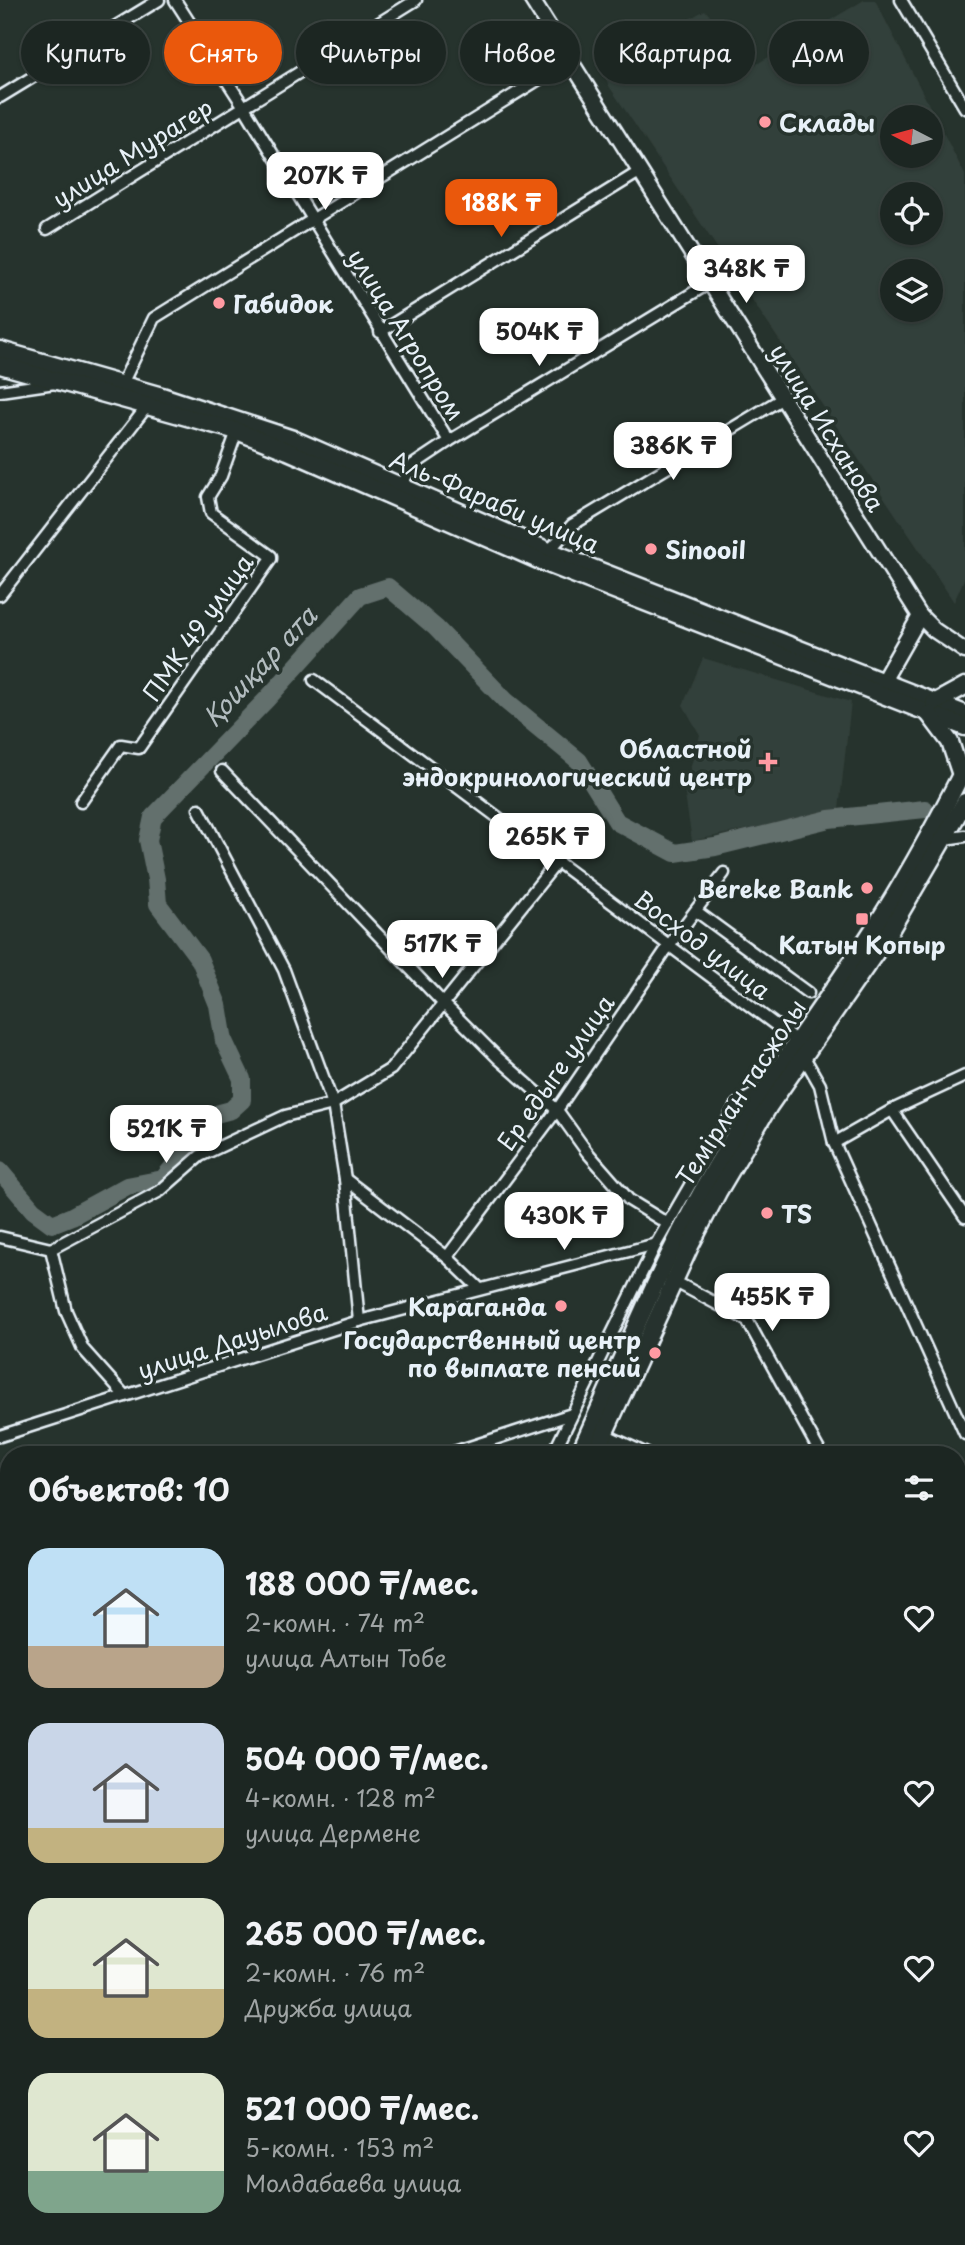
<!DOCTYPE html>
<html lang="ru">
<meta charset="utf-8">
<style>
body{margin:0;font-family:"Playpen Sans",sans-serif;background:#29322f;color:#f1f3f6;height:100vh;display:flex;flex-direction:column;font-size:26px;white-space:nowrap}
*{box-sizing:border-box;margin:0}
p{font-size:23px;color:#a0a5a5}
.icon{flex:none;width:38px;height:38px;fill:none;stroke:currentColor;stroke-width:2;stroke-linecap:round;stroke-linejoin:round}
.map{position:relative;flex:1;overflow:hidden}
.panel{position:absolute;left:0px;top:1446px;width:966px;height:800px;display:flex;flex-direction:column;background:#1c2622;border-radius:28px 28px 0 0;box-shadow:0 2px 5px #0004,0 0 0 2px #3a4340}
.panel>*{flex:none}
.banner{position:absolute;left:21px;top:21px;width:924px;height:63px;display:flex;gap:14px}
.needle{width:46px;rotate:276deg}
.buttons{position:absolute;left:880px;top:105px;display:grid;gap:14px}
.buttons a{display:grid;place-items:center;width:63px;height:63px;border-radius:50%;background:#1c2622;box-shadow:0 2px 5px #0004,0 0 0 2px #3a4340;font-size:35px}
.price{position:absolute;translate:-50% -60px;padding:0 16px;border-radius:14px;background:#fff;color:#222;font-size:23px;line-height:46px;filter:drop-shadow(0 2px 4px #0008)}
.price::after{content:'';position:absolute;left:50%;top:42px;width:21px;height:16px;margin-left:-10px;background:inherit;clip-path:polygon(0 0,100% 0,50% 100%)}
.price.selected{background:#ea580c;color:#fff}
ul{padding:0;list-style:none}
li{display:flex;align-items:center;gap:21px;height:175px;padding:0 28px}
li span{display:grid;place-items:center;flex:none;width:196px;height:140px;border-radius:21px;color:#555}
li>.icon{margin-inline-start:auto}
span .icon{width:84px;height:84px;fill:#fffc;stroke-width:1}
li b{font-size:30px}
h2{display:flex;justify-content:space-between;align-items:center;height:84px;padding:0 28px;font-size:30px}
.pill{padding:0 24px;border-radius:32px;background:#1c2622;box-shadow:0 2px 5px #0004,0 0 0 2px #3a4340;font-size:24px;line-height:63px}
.pill.selected{background:#ea580c;color:#fff}
.map>svg:first-child{display:block}
.built{fill:#333f3a;fill-rule:evenodd}
.lines{fill:none;stroke-linecap:round;stroke-linejoin:round}
.river{stroke:#636f6d;stroke-width:18}
.street-casing{stroke:#e8f1f8;stroke-width:15}
.secondary-casing{stroke:#e8f1f8;stroke-width:19}
.primary-casing{stroke:#e8f1f8;stroke-width:21}
.street{stroke:#26332d;stroke-width:10}
.secondary{stroke:#26332d;stroke-width:14}
.primary{stroke:#26332d;stroke-width:16}
.poi-dot{fill:#ff9aa2;stroke:#26332d;stroke-width:2.5}
.labels{text-anchor:middle;dominant-baseline:central;stroke-width:7;stroke-linejoin:round;paint-order:stroke}
.poi-label{font-size:24px;font-weight:bold;fill:#e8f1f8;stroke:#26332d;text-anchor:start}
.street-label{font-size:24px;fill:#e8f1f8;stroke:#26332d}
.water-label{font-size:26px;font-style:italic;fill:#b3bdc0;stroke:#26332d}
</style>
<div class="map">
<svg width="965" height="2245" viewBox="0 0 965 2245">
<rect width="100%" height="100%" fill="#26332d"/>
<filter id="ink" filterUnits="userSpaceOnUse"><feTurbulence type="fractalNoise" baseFrequency=".0143" numOctaves="2"/><feDisplacementMap in="SourceGraphic" scale="14" xChannelSelector="R" yChannelSelector="G"/><feConvolveMatrix kernelMatrix="1 2 1 2 8 2 1 2 1" color-interpolation-filters="sRGB"/></filter>
<g filter="url(#ink)">
<g class="built">
<path d="M864 0H875L965 175V577L954 602 609 86 602 69 705 10 715 22 745 71ZM892 117H931V156H892ZM892 194H931V233H892ZM892 271H931V310H892Z"/>
<polygon points="703,658 851,702 839,810 692,841 684,789 700,735 683,705"/>
</g>
<g class="lines">
<polyline class="river" points="0,1171 33,1210 52,1224 72,1216 127,1186 163,1179 186,1151 195,1128 216,1114 231,1110 242,1100 242,1079 224,1041 218,1005 200,960 158,904 156,879 148,840 153,817 267,699 360,596 388,587 436,628 506,701 579,761 617,822 675,853 715,847 829,819 925,809"/>
<g class="street-casing">
<g id="street">
<polyline points="175,0 244,107 449,441"/>
<polyline points="901,0 965,108"/>
<polyline points="0,97 159,0"/>
<polyline points="47,229 416,0"/>
<polyline points="380,332 639,172"/>
<polyline points="121,386 154,318 570,60"/>
<polyline points="0,391 55,383"/>
<polyline points="400,487 413,465 449,441 711,282"/>
<polyline points="549,551 572,525 783,398"/>
<polyline points="0,595 149,404"/>
<polyline points="314,680 797,1041"/>
<polyline points="222,771 443,1003 498,1058 557,1110 587,1152 629,1200 668,1224"/>
<polyline points="81,802 121,745 139,748 271,559 271,556 211,513 208,497 221,476 237,431"/>
<polyline points="199,809 284,970 333,1104 345,1179 359,1321"/>
<polyline points="945,839 965,836"/>
<polyline points="696,911 808,993"/>
<polyline points="804,1057 820,1085 834,1143 965,1434"/>
<polyline points="892,1110 965,1217"/>
<polyline points="834,1143 892,1110 965,1076"/>
<polyline points="345,1179 447,1257"/>
<polyline points="0,1237 51,1249 160,1191 200,1156 285,1116 333,1104 391,1069 557,862"/>
<polyline points="51,1249 66,1311 83,1349 125,1396"/>
<polyline points="670,1279 747,1320 821,1454"/>
<polyline points="480,1289 447,1257 557,1110 670,944 724,873"/>
<polyline points="604,1434 647,1454"/>
<polyline points="0,1436 359,1321 656,1244"/>
<polyline points="448,1454 572,1414"/>
<polyline points="553,1454 656,1244 737,1104 761,1090"/>
<polyline points="0,1601 9,1598"/>
<polyline points="957,1731 965,1748"/>
<polyline points="0,1779 9,1776"/>
<polyline points="0,1919 9,1916"/>
<polyline points="957,2004 965,2020"/>
<polyline points="960,2059 965,2070"/>
<polyline points="33,2236 34,2245"/>
<polyline points="140,2236 142,2245"/>
<polyline points="239,2236 240,2245"/>
<polyline points="399,2236 402,2245"/>
<polyline points="569,2236 571,2245"/>
<polyline points="897,2236 901,2245"/>
<polyline points="686,2245 759,2236"/>
</g>
</g>
<g class="secondary-casing">
<g id="secondary">
<polyline points="532,0 920,616 934,630 965,651"/>
<polyline points="883,681 920,616"/>
</g>
</g>
<g class="primary-casing">
<g id="primary">
<polyline points="0,350 162,396 293,439 549,551 965,714"/>
<polyline points="0,365 237,431 288,451 545,563 965,727"/>
<polyline points="934,703 965,686"/>
<polyline points="929,714 950,742 961,775"/>
<path d="M579 1454C620 1365 657 1272 705 1186 754 1097 816 1018 871 933 906 880 936 824 965 767"/>
<polyline points="595,1454 691,1244 718,1192 769,1106 885,939 965,802"/>
<polyline points="0,2099 9,2094"/>
<polyline points="0,2117 9,2111"/>
</g>
</g>
<use href="#street" class="street"/>
<use href="#secondary" class="secondary"/>
<use href="#primary" class="primary"/>
</g>
</g>
<g class="poi-dot">
<circle cx="765" cy="122" r="7"/>
<circle cx="219" cy="303" r="7"/>
<circle cx="651" cy="549" r="7"/>
<path d="M764.5 751.5h7v7h7v7h-7v7h-7v-7h-7v-7h7z"/>
<circle cx="867" cy="888" r="7"/>
<rect x="855" y="912" width="14" height="14" rx="3.5"/>
<circle cx="767" cy="1213" r="7"/>
<circle cx="561" cy="1306" r="7"/>
<circle cx="655" cy="1353" r="7"/>
</g>
<g class="labels">
<g class="poi-label">
<text x="779" y="122">Склады</text>
<text x="233" y="303">Габидок</text>
<text x="665" y="549">Sinooil</text>
<text x="752" y="748" text-anchor="end">Областной<tspan x="752" dy="28">эндокринологический центр</tspan></text>
<text x="853" y="888" text-anchor="end">Bereke Bank</text>
<text x="862" y="944" text-anchor="middle">Катын Копыр</text>
<text x="781" y="1213">TS</text>
<text x="547" y="1306" text-anchor="end">Караганда</text>
<text x="641" y="1339" text-anchor="end">Государственный центр<tspan x="641" dy="28">по выплате пенсий</tspan></text>
</g>
<g class="street-label">
<text transform="translate(132 152) rotate(-32)">улица Мурагер</text>
<text transform="translate(407 334) rotate(58)">улица Агропром</text>
<text transform="translate(828 427) rotate(58)">улица Исханова</text>
<text transform="translate(495 501) rotate(23)">Аль-Фараби улица</text>
<text transform="translate(197 627) rotate(-55)">ПМК 49 улица</text>
<text transform="translate(703 944) rotate(37)">Восход улица</text>
<text transform="translate(555 1072) rotate(-55)">Ер едыге улица</text>
<text transform="translate(740 1092) rotate(-57)">Темірлан тасжолы</text>
<text transform="translate(232 1340) rotate(-18)">улица Дауылова</text>
</g>
<g class="water-label">
<text transform="translate(259 666) rotate(-47)">Қошқар ата</text>
</g>
</g>
</svg>
<div class="buttons">
<a><svg class="needle" viewBox="-14 -14 28 28"><path d="M0-13l5 13h-10z" fill="#e53935"/><path d="M0 13l5-13h-10z" fill="#a0a5a5"/></svg></a>
<a><svg class="icon" aria-label="locate" viewBox="0 0 24 24"><circle cx="12" cy="12" r="6"/><path d="M12 2v4M12 18v4M2 12h4M18 12h4"/></svg></a>
<a><svg class="icon" aria-label="layers" viewBox="0 0 24 24"><path d="M12 4l9 5-9 5-9-5zM3 14l9 5 9-5"/></svg></a>
</div>
<b class="price" style="left:325px;top:212px">207K ₸</b>
<b class="price selected" style="left:501px;top:239px">188K ₸</b>
<b class="price" style="left:746px;top:305px">348K ₸</b>
<b class="price" style="left:539px;top:368px">504K ₸</b>
<b class="price" style="left:673px;top:482px">386K ₸</b>
<b class="price" style="left:547px;top:873px">265K ₸</b>
<b class="price" style="left:442px;top:980px">517K ₸</b>
<b class="price" style="left:166px;top:1165px">521K ₸</b>
<b class="price" style="left:564px;top:1252px">430K ₸</b>
<b class="price" style="left:772px;top:1333px">455K ₸</b>
<div class="banner">
<a class="pill">Купить</a>
<a class="pill selected">Снять</a>
<a class="pill">Фильтры</a>
<a class="pill">Новое</a>
<a class="pill">Квартира</a>
<a class="pill">Дом</a>
</div>
<section class="panel">
<h2>Объектов: 10<svg class="icon" aria-label="filters" viewBox="0 0 24 24"><path d="M4 7h16M4 17h16"/><circle cx="9" cy="7" r="2"/><circle cx="15" cy="17" r="2"/></svg></h2>
<ul>
<li><span style="background:linear-gradient(#bfe0f5 70%,#b9a48a 0)"><svg class="icon" aria-label="home" viewBox="0 0 24 24"><path d="M3 11l9-7 9 7M6 9v11h12V9"/></svg></span><div><b>188 000 ₸/мес.</b><p>2-комн. · 74 m²</p><p>улица Алтын Тобе</p></div><svg class="icon" aria-label="heart" viewBox="0 0 24 24"><path d="M12 20l-8-8c-3-5 5-10 8-4 3-6 11-1 8 4z"/></svg></li>
<li><span style="background:linear-gradient(#c9d6e8 75%,#c2b280 0)"><svg class="icon" aria-label="home" viewBox="0 0 24 24"><path d="M3 11l9-7 9 7M6 9v11h12V9"/></svg></span><div><b>504 000 ₸/мес.</b><p>4-комн. · 128 m²</p><p>улица Дермене</p></div><svg class="icon" aria-label="heart" viewBox="0 0 24 24"><path d="M12 20l-8-8c-3-5 5-10 8-4 3-6 11-1 8 4z"/></svg></li>
<li><span style="background:linear-gradient(#dfe7d0 65%,#c2b280 0)"><svg class="icon" aria-label="home" viewBox="0 0 24 24"><path d="M3 11l9-7 9 7M6 9v11h12V9"/></svg></span><div><b>265 000 ₸/мес.</b><p>2-комн. · 76 m²</p><p>Дружба улица</p></div><svg class="icon" aria-label="heart" viewBox="0 0 24 24"><path d="M12 20l-8-8c-3-5 5-10 8-4 3-6 11-1 8 4z"/></svg></li>
<li><span style="background:linear-gradient(#dfe7d0 70%,#7fa58c 0)"><svg class="icon" aria-label="home" viewBox="0 0 24 24"><path d="M3 11l9-7 9 7M6 9v11h12V9"/></svg></span><div><b>521 000 ₸/мес.</b><p>5-комн. · 153 m²</p><p>Молдабаева улица</p></div><svg class="icon" aria-label="heart" viewBox="0 0 24 24"><path d="M12 20l-8-8c-3-5 5-10 8-4 3-6 11-1 8 4z"/></svg></li>
</ul>
</section>
</div>
